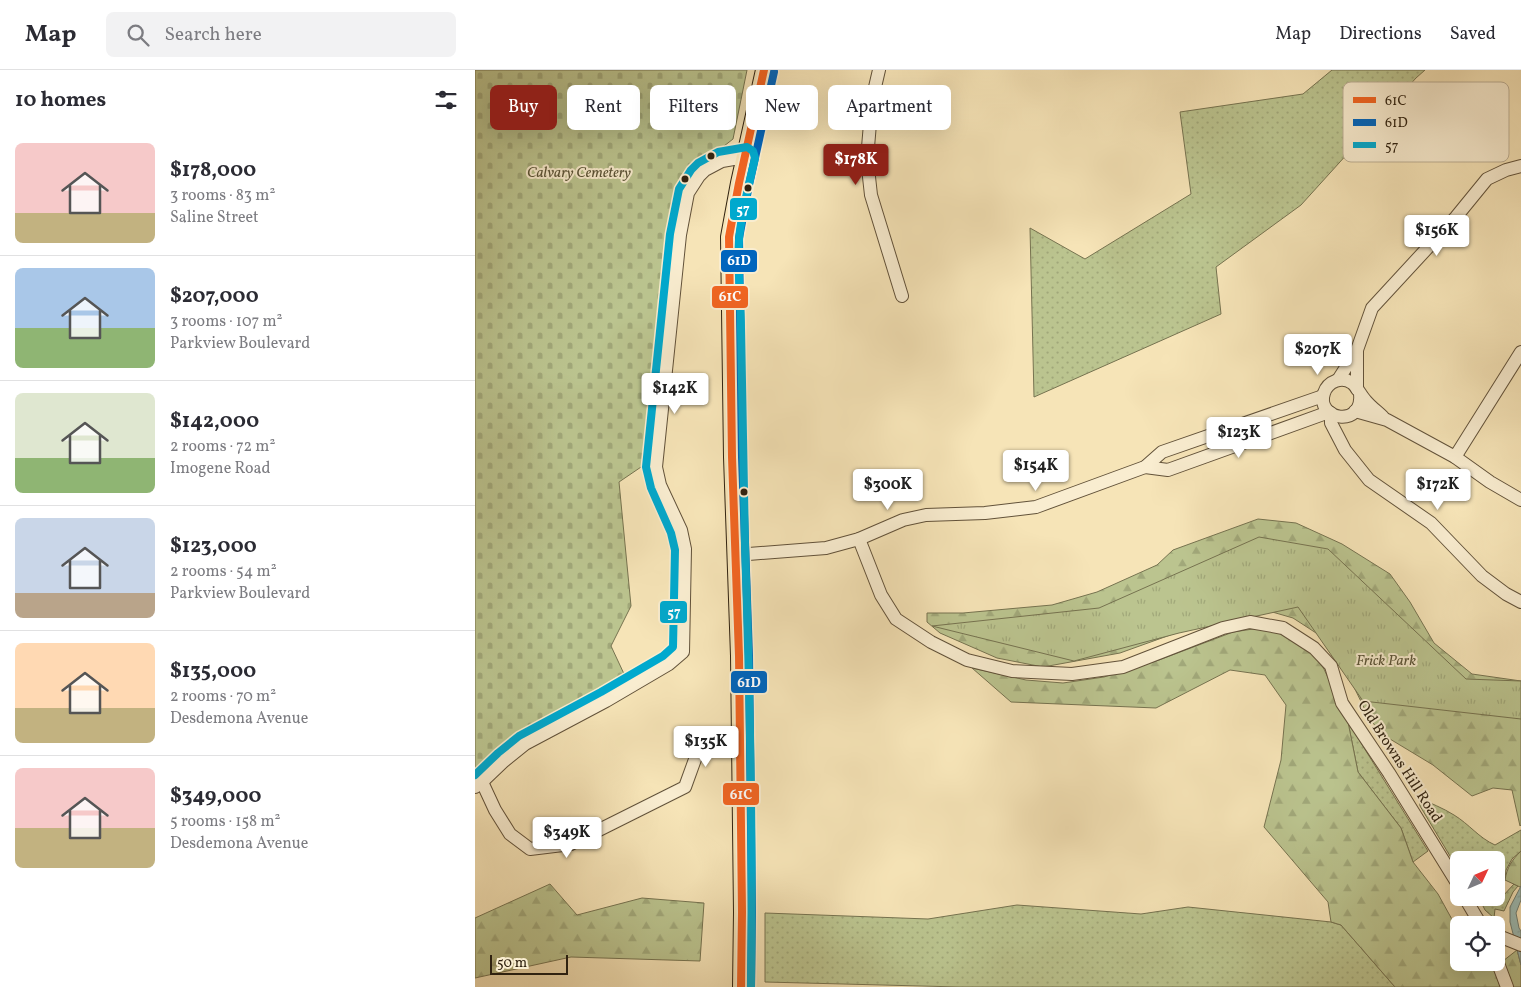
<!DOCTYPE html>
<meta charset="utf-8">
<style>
body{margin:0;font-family:Vollkorn,serif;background:#f2f2f3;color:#2b2b33;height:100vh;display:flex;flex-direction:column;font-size:19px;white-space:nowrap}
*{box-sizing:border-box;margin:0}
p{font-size:16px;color:#7c7c81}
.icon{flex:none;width:28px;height:28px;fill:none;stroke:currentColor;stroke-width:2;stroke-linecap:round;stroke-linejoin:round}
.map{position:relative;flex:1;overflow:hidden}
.side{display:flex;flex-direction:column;background:#fff;width:475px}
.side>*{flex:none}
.guide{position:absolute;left:15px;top:15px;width:475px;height:45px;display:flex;gap:10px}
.needle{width:32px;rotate:46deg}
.fabs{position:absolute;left:975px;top:781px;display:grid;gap:10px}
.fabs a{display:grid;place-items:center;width:55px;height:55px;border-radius:8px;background:#fff;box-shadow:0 5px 20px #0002;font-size:25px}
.scale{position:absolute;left:15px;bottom:12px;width:78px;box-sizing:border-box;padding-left:5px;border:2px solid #302210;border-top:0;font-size:14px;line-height:18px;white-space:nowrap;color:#302210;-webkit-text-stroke:4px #f9edd0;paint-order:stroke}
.price{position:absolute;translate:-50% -42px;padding:0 11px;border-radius:5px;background:#fff;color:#222;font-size:16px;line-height:32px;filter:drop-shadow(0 1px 2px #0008)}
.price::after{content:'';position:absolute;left:50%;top:30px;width:15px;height:11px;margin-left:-8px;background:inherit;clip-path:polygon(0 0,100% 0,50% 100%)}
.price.on{background:#8f2418;color:#fff}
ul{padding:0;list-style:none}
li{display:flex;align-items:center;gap:15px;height:125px;padding:0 15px}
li+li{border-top:1px solid #e1e1e2}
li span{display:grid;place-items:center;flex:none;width:140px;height:100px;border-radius:8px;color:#555}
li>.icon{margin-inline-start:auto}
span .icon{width:60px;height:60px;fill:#fffc;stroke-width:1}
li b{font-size:21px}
h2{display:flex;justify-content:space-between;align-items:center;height:60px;padding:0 15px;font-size:21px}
.chip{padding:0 18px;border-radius:8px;background:#fff;box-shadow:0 5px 20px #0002;font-size:18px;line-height:45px}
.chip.on{background:#8f2418;color:#fff}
header{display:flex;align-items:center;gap:30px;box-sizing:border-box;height:70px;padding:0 25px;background:#fff;border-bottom:1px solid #e1e1e2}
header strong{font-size:24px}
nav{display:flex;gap:28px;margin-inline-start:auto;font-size:18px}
.search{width:350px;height:45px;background:#f2f2f3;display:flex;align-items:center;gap:12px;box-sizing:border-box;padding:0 18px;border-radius:8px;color:#7c7c81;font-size:19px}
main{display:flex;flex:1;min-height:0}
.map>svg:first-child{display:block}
.grass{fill:url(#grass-dots);stroke:#767350}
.forest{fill:url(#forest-firs);stroke:#767350}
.cemetery{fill:url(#cemetery-stones);stroke:#767350}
.park{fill:url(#park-tufts);stroke:#767350}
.water{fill:url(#water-ripples);stroke:#727f73}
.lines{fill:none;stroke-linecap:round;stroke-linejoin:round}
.minor-casing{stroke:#62523a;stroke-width:14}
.major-casing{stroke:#302210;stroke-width:18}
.minor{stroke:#f9edd0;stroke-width:12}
.major{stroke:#f6e4b7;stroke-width:16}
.bus-1-casing{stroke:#f9edd0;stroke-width:11}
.bus-2-casing{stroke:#f9edd0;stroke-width:11}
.bus-3-casing{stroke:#f9edd0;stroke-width:11}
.bus-1{stroke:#f26522;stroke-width:8}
.bus-2{stroke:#0065bd;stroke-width:8}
.bus-3{stroke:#00a9ce;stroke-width:8}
.bus-dot{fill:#302210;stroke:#f9edd0;stroke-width:2}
.labels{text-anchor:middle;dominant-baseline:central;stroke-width:4;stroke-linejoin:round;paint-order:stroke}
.park-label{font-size:15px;font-style:italic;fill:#5a5336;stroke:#f9edd0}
.street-label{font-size:15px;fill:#302210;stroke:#f9edd0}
.key{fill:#f9edd0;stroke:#bdb096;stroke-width:1}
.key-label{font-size:14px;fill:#302210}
.line-badge{stroke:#f9edd0;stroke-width:2}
.badge-label{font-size:14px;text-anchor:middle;font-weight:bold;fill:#fff}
</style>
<header>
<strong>Map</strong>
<div class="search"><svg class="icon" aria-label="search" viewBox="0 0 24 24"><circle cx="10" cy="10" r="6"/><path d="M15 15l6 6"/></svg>Search here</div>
<nav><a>Map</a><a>Directions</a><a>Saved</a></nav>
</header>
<main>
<section class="side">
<h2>10 homes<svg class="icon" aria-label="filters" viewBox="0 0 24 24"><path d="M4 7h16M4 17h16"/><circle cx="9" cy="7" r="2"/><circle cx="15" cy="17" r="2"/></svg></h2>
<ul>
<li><span style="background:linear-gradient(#f6c9c9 70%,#c2b280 0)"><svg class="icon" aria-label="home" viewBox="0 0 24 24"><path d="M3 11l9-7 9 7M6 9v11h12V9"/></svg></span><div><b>$178,000</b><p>3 rooms · 83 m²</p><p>Saline Street</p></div></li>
<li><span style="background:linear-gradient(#a9c7e8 60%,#8fb573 0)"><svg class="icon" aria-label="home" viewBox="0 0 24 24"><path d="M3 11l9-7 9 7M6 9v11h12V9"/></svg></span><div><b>$207,000</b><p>3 rooms · 107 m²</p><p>Parkview Boulevard</p></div></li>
<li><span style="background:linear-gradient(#dfe7d0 65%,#8fb573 0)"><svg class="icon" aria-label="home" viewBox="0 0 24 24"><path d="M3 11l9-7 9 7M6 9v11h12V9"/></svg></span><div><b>$142,000</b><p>2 rooms · 72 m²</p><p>Imogene Road</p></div></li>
<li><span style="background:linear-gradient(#c9d6e8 75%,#b9a48a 0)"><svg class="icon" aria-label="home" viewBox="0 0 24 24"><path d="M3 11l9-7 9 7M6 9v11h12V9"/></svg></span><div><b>$123,000</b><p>2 rooms · 54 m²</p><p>Parkview Boulevard</p></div></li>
<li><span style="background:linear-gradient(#ffd9b3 65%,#c2b280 0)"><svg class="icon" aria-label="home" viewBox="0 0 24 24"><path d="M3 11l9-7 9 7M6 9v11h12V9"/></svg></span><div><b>$135,000</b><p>2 rooms · 70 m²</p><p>Desdemona Avenue</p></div></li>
<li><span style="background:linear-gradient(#f6c9c9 60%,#c2b280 0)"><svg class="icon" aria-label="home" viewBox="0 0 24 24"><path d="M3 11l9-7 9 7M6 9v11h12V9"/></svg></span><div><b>$349,000</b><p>5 rooms · 158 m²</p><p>Desdemona Avenue</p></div></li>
</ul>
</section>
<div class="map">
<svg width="1046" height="917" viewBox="0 0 1046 917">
<defs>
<pattern id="grass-dots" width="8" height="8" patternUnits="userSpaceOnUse" patternTransform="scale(1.25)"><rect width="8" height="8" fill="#bbc48f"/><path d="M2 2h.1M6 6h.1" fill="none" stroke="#a1a87a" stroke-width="1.8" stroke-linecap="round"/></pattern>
<pattern id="forest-firs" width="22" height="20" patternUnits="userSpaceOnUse" patternTransform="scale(1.25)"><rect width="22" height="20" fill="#bbc48f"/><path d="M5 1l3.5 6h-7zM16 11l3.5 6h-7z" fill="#a1a87a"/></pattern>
<pattern id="cemetery-stones" width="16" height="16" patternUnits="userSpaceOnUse" patternTransform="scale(1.25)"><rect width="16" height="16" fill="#bbc48f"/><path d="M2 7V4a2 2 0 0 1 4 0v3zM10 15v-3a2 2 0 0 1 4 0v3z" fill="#a1a87a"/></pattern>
<pattern id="park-tufts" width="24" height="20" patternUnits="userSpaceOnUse" patternTransform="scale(1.25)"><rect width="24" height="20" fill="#bbc48f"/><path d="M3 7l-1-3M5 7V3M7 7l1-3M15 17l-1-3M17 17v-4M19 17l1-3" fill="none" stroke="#a1a87a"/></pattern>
<pattern id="water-ripples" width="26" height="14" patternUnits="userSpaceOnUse" patternTransform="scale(1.25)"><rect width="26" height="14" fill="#9ebdb5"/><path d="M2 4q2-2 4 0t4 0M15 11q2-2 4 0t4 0" fill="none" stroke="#88a29b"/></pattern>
</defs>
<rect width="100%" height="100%" fill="#f6e4b7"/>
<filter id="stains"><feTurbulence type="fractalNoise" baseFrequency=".004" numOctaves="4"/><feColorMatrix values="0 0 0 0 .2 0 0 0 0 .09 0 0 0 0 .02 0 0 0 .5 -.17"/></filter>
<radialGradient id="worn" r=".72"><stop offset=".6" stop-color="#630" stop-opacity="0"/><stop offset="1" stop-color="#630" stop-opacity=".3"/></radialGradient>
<g class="grass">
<polygon points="857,0 950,0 941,8 826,135 741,197 746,244 559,327 555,158 610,189 716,124 705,42 828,24"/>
<polygon points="873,652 953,781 938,792 926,758 883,702"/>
<path d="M944 728C955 733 968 738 979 745 994 754 1004 768 1020 775L1046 760V781L1037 789 1031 800 1030 810 1022 824 1027 827 1039 814 1043 816 1038 822 1029 841 1020 839 1019 848 1010 840 1005 830 999 828H1021V790H984V801L945 736Z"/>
<polygon points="542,835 666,844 713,837 856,852 866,855 920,917 485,917 290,912 290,843 453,849"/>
</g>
<g class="forest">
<polygon points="783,449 821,453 867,474 915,504 935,532 959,573 997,604 1046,611 1046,755 1045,756 1037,720 1018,718 997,726 958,695 910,666 895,650 858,574 818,548 780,537 723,555 645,583 568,597 522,588 465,563 452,552 452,543 488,543 577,535 622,522 682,495 698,480"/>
<polygon points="778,559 793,560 809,565 838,584 849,599 873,652 883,702 926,758 938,792 963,824 979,853 984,857 984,892 1016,893 1027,917 920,917 866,855 856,852 853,832 789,757 806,690 811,635 790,605 755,600 681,638 536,632 497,598 551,610 588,613 629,607 684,590 758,562"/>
<path d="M1046 781V816L1045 817 1030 810C1032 797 1037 790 1046 781Z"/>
<polygon points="75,814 102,845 167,828 229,833 225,891 96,887 0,908 0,848"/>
<polygon points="1042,880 1046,895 1046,917 1036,917 1028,891"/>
</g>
<polygon class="cemetery" points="0,0 272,0 258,69 207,109 169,395 144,412 156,536 136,576 150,606 36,671 0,706"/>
<polygon class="park" points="784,467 853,479 991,609 1046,611 1046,649 888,631 823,537 704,563 599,591 457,556 624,538"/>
<polygon class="water" points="1046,816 1046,830 1041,843 1044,858 1046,861 1046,895 1035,852 1035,837"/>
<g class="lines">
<g class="minor-casing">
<g id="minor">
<polyline points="404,0 397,30 392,89 396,125 427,226"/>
<polyline points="882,280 882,319"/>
<polyline points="863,310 882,280 897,238 981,147 1012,109 1031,100 1046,96"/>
<path d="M885 323C889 359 840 350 849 323 853 311 867 306 877 313 883 318 886 326 891 331 896 337 903 342 908 347"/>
<polyline points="880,341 912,350 980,387 1015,412 1046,430"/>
<polyline points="856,343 856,353 870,380 894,410 956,453 1007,506 1031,524 1046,532"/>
<polyline points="980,387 1046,282"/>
<polyline points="670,397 693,400 854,342"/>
<polyline points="384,469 406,525 421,549 456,572 492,590 537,601 597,604 648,597 748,558 775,552 808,558 839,578 856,596 867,633 914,703 984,816"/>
<polyline points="261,485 351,478 384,469 428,450 451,445 510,443 561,437 670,397 687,382 848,326"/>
<polyline points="7,712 20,740 35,764 55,779 96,774 210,717 227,670"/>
<polyline points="0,717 7,712 29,691 50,674 131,631 194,594 208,582 210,479 206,460 185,415 181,397 205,165 213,123 224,106 230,100 247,91 270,87"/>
<polyline points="990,828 1006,855"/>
<polyline points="1021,865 1046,875"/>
<polyline points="1021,888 1032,917"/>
</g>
</g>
<g class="major-casing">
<polyline id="major" points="266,917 267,842 264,586 257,387 254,167 264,113 289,0"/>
</g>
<use href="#minor" class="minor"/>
<use href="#major" class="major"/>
<g class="bus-1-casing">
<polyline id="bus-1" points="266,917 267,842 264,586 257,387 254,167 264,113 289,0"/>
</g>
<g class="bus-2-casing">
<polyline id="bus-2" points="276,917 277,842 274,586 267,387 264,168 274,115 299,2"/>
</g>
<g class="bus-3-casing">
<path id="bus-3" d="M0 705 23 683 44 666 126 622 188 586 198 577 200 480 196 463 176 418 171 397 195 164 204 119 216 100 223 93 243 82 272 77 278 81 280 88C274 115 266 143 264 170 262 199 266 228 266 258 267 330 268 402 270 475 275 622 278 770 276 917"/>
</g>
<use href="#bus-1" class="bus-1"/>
<use href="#bus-2" class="bus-2"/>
<use href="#bus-3" class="bus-3"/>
</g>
<g class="bus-dot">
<circle cx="236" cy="86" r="4.5"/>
<circle cx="210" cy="109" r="4.5"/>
<circle cx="273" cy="118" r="4.5"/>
<circle cx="269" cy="422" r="4.5"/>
</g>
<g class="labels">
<g class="park-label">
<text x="104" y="103">Calvary Cemetery</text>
<text x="911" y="591">Frick Park</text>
</g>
<g class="street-label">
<text transform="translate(924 692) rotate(57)">Old Browns Hill Road</text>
</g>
</g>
<rect x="868" y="12" width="166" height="80" rx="8" class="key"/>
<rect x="878" y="27" width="23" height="6" fill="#f26522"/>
<rect x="878" y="49" width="23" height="7" fill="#0065bd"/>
<rect x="878" y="72" width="23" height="6" fill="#00a9ce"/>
<g class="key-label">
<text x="910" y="35">61C</text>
<text x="910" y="57">61D</text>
<text x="910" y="80">57</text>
</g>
<g class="line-badge">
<rect x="254" y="127" width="29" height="24" rx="5" fill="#00a9ce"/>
<rect x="245" y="179" width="38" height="24" rx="5" fill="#0065bd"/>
<rect x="236" y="215" width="38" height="24" rx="5" fill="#f26522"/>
<rect x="184" y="530" width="29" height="24" rx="5" fill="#00a9ce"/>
<rect x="255" y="600" width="38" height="24" rx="5" fill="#0065bd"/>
<rect x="247" y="712" width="38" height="24" rx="5" fill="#f26522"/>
</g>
<g class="badge-label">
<text x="268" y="144">57</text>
<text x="264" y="195">61D</text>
<text x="255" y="231">61C</text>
<text x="199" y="547">57</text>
<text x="274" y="617">61D</text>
<text x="266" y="729">61C</text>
</g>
<rect width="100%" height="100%" filter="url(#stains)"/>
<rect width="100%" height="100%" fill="url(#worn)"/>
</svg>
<div class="fabs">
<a><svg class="needle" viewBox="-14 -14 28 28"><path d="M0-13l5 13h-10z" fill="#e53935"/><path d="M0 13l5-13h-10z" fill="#7c7c81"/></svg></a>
<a><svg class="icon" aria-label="locate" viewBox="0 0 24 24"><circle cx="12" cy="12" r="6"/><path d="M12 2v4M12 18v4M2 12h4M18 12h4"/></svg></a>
</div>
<div class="scale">50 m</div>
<b class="price on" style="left:381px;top:116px">$178K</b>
<b class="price" style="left:962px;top:187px">$156K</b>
<b class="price" style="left:843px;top:306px">$207K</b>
<b class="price" style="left:200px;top:345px">$142K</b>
<b class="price" style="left:764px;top:389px">$123K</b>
<b class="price" style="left:561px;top:422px">$154K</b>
<b class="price" style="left:413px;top:441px">$300K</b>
<b class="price" style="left:963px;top:441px">$172K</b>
<b class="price" style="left:231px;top:698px">$135K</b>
<b class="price" style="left:92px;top:789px">$349K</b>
<div class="guide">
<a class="chip on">Buy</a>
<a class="chip">Rent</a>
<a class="chip">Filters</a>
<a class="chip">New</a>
<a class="chip">Apartment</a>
</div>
</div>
</main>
